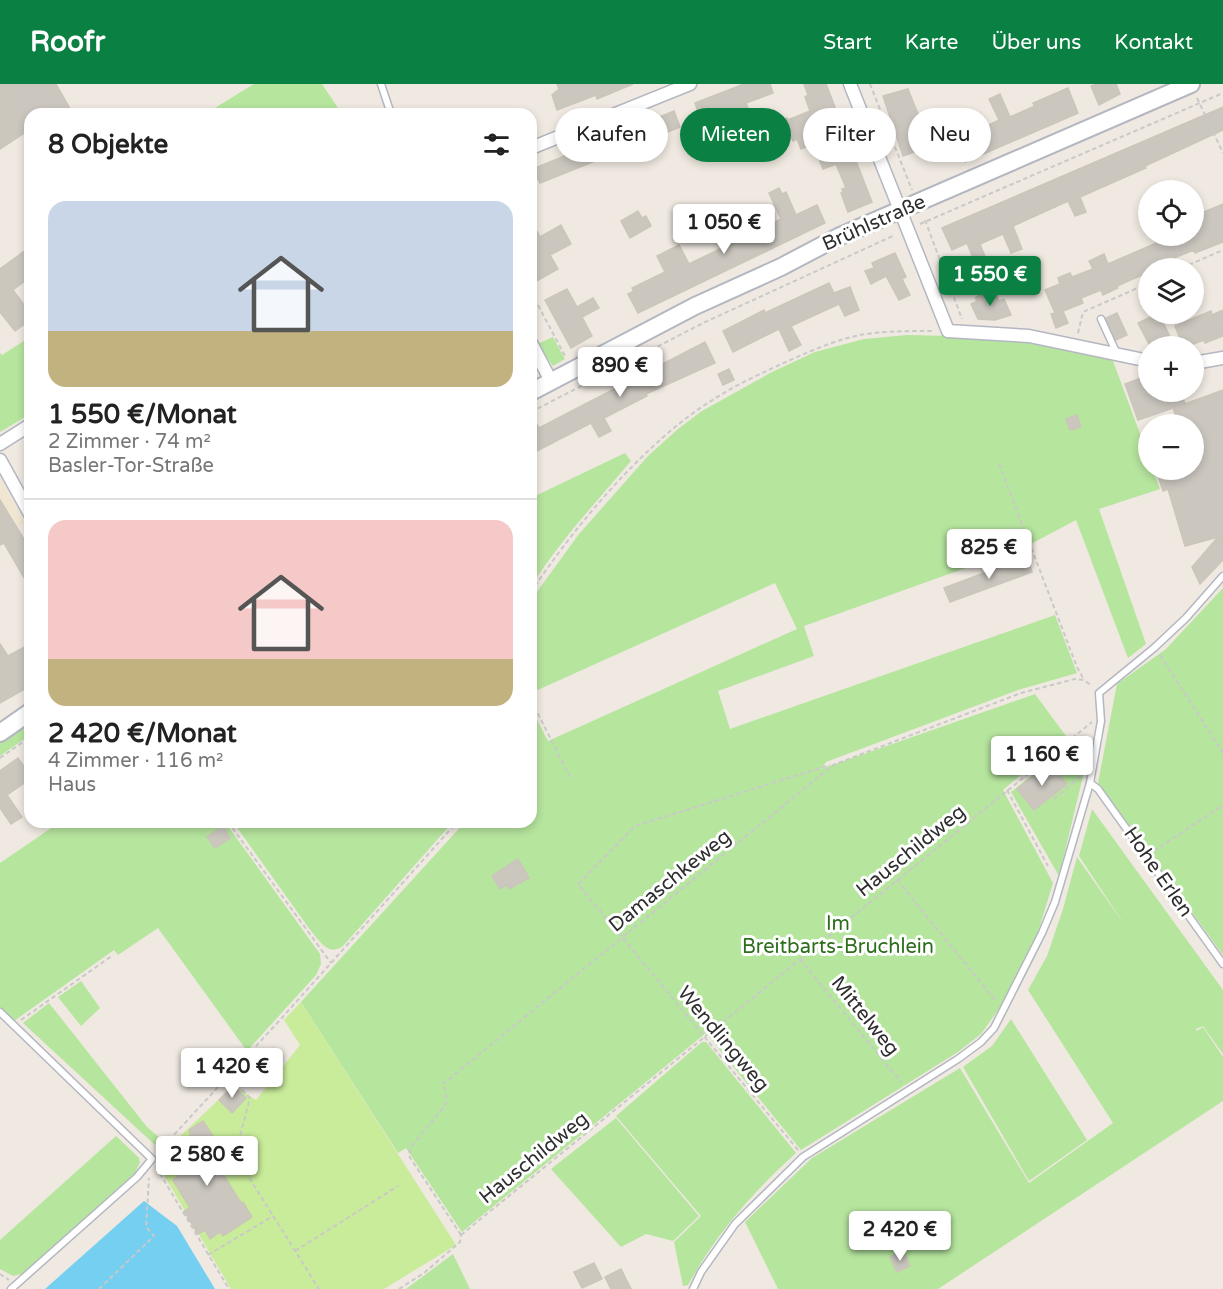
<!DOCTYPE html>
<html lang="de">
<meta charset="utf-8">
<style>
body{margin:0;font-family:"Varela Round",sans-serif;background:#f2f2f2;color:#222;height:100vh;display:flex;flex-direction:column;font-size:22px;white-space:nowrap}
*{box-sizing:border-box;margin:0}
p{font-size:20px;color:#767676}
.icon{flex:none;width:33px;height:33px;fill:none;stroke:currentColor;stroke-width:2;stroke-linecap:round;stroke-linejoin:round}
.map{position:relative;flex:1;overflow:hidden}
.sheet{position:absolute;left:24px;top:24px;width:513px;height:720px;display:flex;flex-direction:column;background:#fff;border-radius:18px;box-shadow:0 3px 9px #0003}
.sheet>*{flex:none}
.banner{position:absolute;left:555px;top:24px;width:570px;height:54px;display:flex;gap:12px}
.controls{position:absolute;left:1138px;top:96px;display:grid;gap:12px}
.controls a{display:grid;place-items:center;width:66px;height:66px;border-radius:50%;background:#fff;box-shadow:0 3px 9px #0003;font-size:30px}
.price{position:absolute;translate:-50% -51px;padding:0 14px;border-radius:6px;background:#fff;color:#222;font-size:20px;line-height:39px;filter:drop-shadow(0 2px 3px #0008)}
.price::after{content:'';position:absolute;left:50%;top:36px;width:18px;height:14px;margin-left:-9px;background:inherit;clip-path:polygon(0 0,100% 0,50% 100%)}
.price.current{background:#0b8043;color:#fff}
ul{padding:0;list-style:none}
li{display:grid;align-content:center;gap:12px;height:318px;padding:0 24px}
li+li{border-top:2px solid #e0e0e0}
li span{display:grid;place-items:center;height:186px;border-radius:18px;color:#555}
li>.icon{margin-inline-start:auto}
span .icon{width:108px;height:108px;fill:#fffc;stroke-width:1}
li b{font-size:26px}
h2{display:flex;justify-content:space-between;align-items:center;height:72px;padding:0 24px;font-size:26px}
.pill{padding:0 21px;border-radius:27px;background:#fff;box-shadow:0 3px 9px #0003;font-size:21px;line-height:54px}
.pill.current{background:#0b8043;color:#fff}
header{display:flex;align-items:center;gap:36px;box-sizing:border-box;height:84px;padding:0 30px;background:#0b8043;color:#fff}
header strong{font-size:28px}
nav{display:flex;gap:33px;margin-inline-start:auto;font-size:21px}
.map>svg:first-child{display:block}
.education{fill:#f0e6d1}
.green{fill:#b6e59e}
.pitch{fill:#c9ec9a}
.water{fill:#75cff0}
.building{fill:#cbc7bf;stroke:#cbc5ba;stroke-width:1.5}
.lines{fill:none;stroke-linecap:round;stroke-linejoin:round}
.lane-casing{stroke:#b4b7c1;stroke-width:9}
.street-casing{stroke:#b4b7c1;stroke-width:15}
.secondary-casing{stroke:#b4b7c1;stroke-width:20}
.path{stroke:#c9c9c9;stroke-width:2;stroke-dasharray:4.5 3;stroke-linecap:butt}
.lane{stroke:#fff;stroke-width:6}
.street{stroke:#fff;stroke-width:12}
.secondary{stroke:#fff;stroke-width:16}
.labels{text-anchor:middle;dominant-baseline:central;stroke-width:6;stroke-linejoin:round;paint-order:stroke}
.street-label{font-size:20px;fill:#2e2e2e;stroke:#fff}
.park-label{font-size:20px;fill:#2c6e1b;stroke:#fff}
</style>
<header>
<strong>Roofr</strong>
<nav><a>Start</a><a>Karte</a><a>Über uns</a><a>Kontakt</a></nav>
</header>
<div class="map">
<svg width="1223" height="1205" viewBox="0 0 1223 1205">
<rect width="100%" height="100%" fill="#efe9e1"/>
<polygon class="education" points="0,394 25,439 0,453"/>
<g class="green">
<polygon points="254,0 322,0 342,30 205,30"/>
<polygon points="907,251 1003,253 1074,266 1113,277 1149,374 1149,386 1153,386 1160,405 1099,425 1146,560 1128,574 1076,436 1027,462 804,542 814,572 718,607 730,645 1055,531 1077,589 1018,606 826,678 821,685 1035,610 1066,652 1003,706 1053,799 1038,848 1001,922 981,950 958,968 801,1066 706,949 462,1148 406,1064 398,1069 301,918 465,738 531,738 531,624 548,657 797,545 775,499 531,609 531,516 579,450 648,372 678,345 702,327 772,288 815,268 864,255"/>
<polygon points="553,253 565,275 553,282 537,260"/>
<polygon points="27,255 30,259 30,330 0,348 0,269 2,271"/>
<path d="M625 369 631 377C596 418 560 457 531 502V414Z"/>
<polygon points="1223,504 1223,871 1098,699 1117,600 1166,565"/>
<polygon points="30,636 30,651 0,672 0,657"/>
<polygon points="1080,652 1090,663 1059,792 1011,708"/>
<polygon points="1092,725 1223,906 1223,970 1203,942 1196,945 1197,947 1203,943 1223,973 1223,1017 938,1205 778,1205 745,1138 812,1074 960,984 1029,1099 1113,1039 1028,906 1047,872 1063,825 1077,773 1126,843 1079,772"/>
<polygon points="60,738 225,738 320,870 321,880 316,891 247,967 158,844 118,871 114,866 14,937 0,924 0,779"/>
<path d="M233 738H453L343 862C328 873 320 857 311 847Z"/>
<polygon points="81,897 100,924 81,942 58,913"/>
<polygon points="49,919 147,1043 161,1055 155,1061 23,939"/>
<polygon points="1011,935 1087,1056 1029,1097 963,983 992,962"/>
<path d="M702 958H706L796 1069C752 1109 717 1149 688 1201L683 1202 674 1158 701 1132 616 1032Z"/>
<polygon points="616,1034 699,1132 673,1157 646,1150 621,1163 551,1085"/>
<polygon points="116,1052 139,1074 140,1078 135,1089 26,1189 13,1192 0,1185 0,1156"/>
<polygon points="453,1170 470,1205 406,1205"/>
</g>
<polygon class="pitch" points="301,918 456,1161 384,1205 231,1205 155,1076 233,1002 256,1016 300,961 284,936"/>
<polygon class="water" points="144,1117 177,1142 215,1205 45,1205"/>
<g class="building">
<polygon points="0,0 56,0 73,30 30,30 30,45 0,65"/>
<polygon points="557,0 633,0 597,15 596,11 557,26 552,11 559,5"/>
<polygon points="744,0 770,0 773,9 746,19 754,40 742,45 735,27 708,37 706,34 701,36 695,19"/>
<polygon points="804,0 826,0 872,118 848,128 841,109 843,108 842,105 846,104 836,80 823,85 813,60 801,65 797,55 793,57 789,48 782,52 776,38 787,34 788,36 810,27 805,13 808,11"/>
<polygon points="1097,0 1116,0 1120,10 1099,21 1091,2"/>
<polygon points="1068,4 1078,29 965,78 956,57 999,36 989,15 1000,10 1010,33 1035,22 1033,19"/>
<polygon points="908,5 922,40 912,44 920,66 903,72 883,12"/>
<polygon points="1223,23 1223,46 1145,82 1146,84 1080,113 1086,128 1075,132 1068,117 1013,142 1022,165 1011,169 1003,150 980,160 988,180 977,184 967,159 952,166 942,144"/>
<polygon points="674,27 680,43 540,99 533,85"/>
<polygon points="951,31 957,46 944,50 939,36"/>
<polygon points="779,104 782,110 786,108 796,131 817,121 825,139 638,229 628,210 634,207 632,204 665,188 657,172 679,161 689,180 781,135 769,109"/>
<polygon points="1223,120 1223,158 1195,169 1194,166 1149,184 1149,188 1117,202 1118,204 1103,211 1101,206 1081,214 1083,219 1063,227 1068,239 1056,244 1051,230 1055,229 1045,206 1060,200 1058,194 1070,189 1072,193 1093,185 1089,177 1104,170 1108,180 1161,157 1158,152 1194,152 1194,132"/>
<polygon points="638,127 642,134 646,132 651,142 630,154 621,137"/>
<polygon points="531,136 540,153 561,141 571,160 550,171 558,185 535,198 531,190"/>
<polygon points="30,163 30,193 13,206 30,229 30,236 15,247 0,228 0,185"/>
<polygon points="895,169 906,193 902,195 910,211 899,216 886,192 871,200 865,187 874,184 872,179"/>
<polygon points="829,199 834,209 850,203 859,226 845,232 839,220 791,242 801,261 789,267 779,245 733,268 723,247 764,226 765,229"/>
<polygon points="567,205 577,223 593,214 599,224 582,233 592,252 571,264 545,216"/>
<polygon points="994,206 999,217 1004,215 1011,231 995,236 978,235 971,220 976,218 976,213"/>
<polygon points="1223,226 1223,252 1205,259 1204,256 1188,262 1183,262 1175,242 1211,227 1212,231"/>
<polygon points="1117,229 1127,251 1116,256 1106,234"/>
<polygon points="1157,230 1159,230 1170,253 1156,260 1154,258 1149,260 1138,239"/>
<polygon points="705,258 715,279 646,310 647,312 604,334 611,347 599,353 591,339 531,370 531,330 539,344"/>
<polygon points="729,285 734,296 723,301 718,290"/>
<polygon points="1149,291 1149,308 1181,308 1185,320 1223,306 1223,476 1200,500 1192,483 1218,453 1185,462 1168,405 1163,407 1156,386 1194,386 1194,340 1179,340 1173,324 1138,336 1125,300"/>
<polygon points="1077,331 1081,343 1070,346 1066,335"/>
<polygon points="0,416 30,465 30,504 4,459 0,461"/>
<polygon points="1027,473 1032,488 950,518 944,504"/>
<polygon points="0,560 8,572 30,560 30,602 0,619"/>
<polygon points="18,674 30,691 30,695 7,711 22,733 11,740 0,724 0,687"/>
<polygon points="1050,679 1067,700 1034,726 1017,705"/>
<polygon points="223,742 230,754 215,764 207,753"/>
<polygon points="518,775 529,794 509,805 507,801 500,805 492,792"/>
<polygon points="233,1002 246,1014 232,1029 219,1016"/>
<polygon points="203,1037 213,1052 203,1058 241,1119 243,1118 252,1133 223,1152 220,1148 210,1155 205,1146 198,1150 184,1127 190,1124 173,1096 177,1093 181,1079 173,1066 178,1063 176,1060 191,1051 189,1046"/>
<polygon points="903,1167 910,1182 897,1188 890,1173"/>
<polygon points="594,1179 602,1195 582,1204 574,1188"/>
<polygon points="621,1185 631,1205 611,1205 605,1193"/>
</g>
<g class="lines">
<g class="lane-casing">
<g id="lane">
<polyline points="381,0 391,30"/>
<polyline points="1101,235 1117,270"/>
<polyline points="1090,699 1098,705 1223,880"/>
<polyline points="0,928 152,1075 137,1093 11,1205"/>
<polyline points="693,1205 701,1188 735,1140 803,1073 958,975 981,958 994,944 1042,849 1055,818 1090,699 1101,637 1099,609 1154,564 1186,534 1223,492"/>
</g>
</g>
<g class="street-casing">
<g id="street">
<polyline points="850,0 948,247 1029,252 1149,277"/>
<polyline points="531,64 690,0"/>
<polyline points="531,259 551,297"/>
<polyline points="1194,279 1223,274"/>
<polyline points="0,360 30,341"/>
<polyline points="0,376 30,430"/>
</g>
</g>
<g class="secondary-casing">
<g id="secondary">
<polyline points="531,308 695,222 781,183 838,153 1191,0"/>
<polyline points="0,649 30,628"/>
</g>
</g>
<g class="path">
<polyline points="870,0 912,106"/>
<polyline points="1197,14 1223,69"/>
<polyline points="925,136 962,235"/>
<polyline points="920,140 1223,9"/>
<polyline points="1182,184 1223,166"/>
<polyline points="531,208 565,272"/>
<polyline points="1078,249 1083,228 1149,199"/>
<polyline points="531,328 703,239 895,151"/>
<polyline points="999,380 1077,583 1084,596"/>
<path d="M531 508C574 443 645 358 711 317 735 301 762 289 788 277 811 267 835 256 860 251 884 247 909 247 933 247"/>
<polyline points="1160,571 1223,669"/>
<polyline points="531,616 570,693"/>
<polyline points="0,674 30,653"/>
<polyline points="1007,706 1048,782"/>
<polyline points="1054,715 1081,692"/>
<polyline points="228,738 331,879"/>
<polyline points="1154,767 1223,721"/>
<polyline points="897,796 996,917"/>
<polyline points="800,875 901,998"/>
<polyline points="21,936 113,871"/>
<polyline points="242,1006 250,1014 235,1071 319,1205"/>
<polyline points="798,1066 578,800 635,742 830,681"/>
<polyline points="159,1067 280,936 457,738"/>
<polyline points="160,1078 180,1085"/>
<polyline points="156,1083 229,1205"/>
<polyline points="243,1084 250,1056"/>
<polyline points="461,1151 409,1072 410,1064 445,1022 447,1015 443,1000 833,681 1021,609 1075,595 1084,596 1092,602"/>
<polyline points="461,1151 1092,638"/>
<polyline points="295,1167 398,1102"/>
<polyline points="208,1171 273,1132"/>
<polyline points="0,1190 9,1196"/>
<polyline points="99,1205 154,1152 146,1143 149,1094"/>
<polyline points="399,1205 424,1189 460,1158 461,1151"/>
</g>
<use href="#lane" class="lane"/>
<use href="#street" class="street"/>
<use href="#secondary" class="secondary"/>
</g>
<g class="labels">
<g class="street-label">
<text transform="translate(874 139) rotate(-24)">Brühlstraße</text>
<text transform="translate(911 767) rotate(-39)">Hauschildweg</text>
<text transform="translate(1158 788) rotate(55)">Hohe Erlen</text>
<text transform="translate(670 797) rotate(-39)">Damaschkeweg</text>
<text transform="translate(865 932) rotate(51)">Mittelweg</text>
<text transform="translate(723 955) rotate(50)">Wendlingweg</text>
<text transform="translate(534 1074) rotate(-39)">Hauschildweg</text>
</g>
<g class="park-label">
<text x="838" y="840">Im<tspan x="838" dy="23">Breitbarts-Bruchlein</tspan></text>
</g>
</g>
</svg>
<div class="controls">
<a><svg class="icon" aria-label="locate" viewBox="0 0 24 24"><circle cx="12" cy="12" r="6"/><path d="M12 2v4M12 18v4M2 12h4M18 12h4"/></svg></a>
<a><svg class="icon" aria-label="layers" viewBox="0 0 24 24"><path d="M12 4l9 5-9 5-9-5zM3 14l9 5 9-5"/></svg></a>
<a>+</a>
<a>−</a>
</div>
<b class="price" style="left:724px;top:171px">1 050 €</b>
<b class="price current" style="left:990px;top:223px">1 550 €</b>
<b class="price" style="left:620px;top:314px">890 €</b>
<b class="price" style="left:989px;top:496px">825 €</b>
<b class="price" style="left:1042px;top:703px">1 160 €</b>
<b class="price" style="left:232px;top:1015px">1 420 €</b>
<b class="price" style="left:207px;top:1103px">2 580 €</b>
<b class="price" style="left:900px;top:1178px">2 420 €</b>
<div class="banner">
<a class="pill">Kaufen</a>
<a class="pill current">Mieten</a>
<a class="pill">Filter</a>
<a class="pill">Neu</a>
</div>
<section class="sheet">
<h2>8 Objekte<svg class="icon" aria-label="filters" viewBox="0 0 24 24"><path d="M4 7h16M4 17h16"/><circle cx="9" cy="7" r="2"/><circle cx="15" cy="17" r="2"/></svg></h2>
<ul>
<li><span style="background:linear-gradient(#c9d6e8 70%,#c2b280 0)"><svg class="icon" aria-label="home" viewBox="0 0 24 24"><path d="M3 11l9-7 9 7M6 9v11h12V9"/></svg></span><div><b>1 550 €/Monat</b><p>2 Zimmer · 74 m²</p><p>Basler-Tor-Straße</p></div></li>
<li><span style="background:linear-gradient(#f6c9c9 75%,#c2b280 0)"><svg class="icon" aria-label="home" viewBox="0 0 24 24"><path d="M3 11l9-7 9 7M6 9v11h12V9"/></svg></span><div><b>2 420 €/Monat</b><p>4 Zimmer · 116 m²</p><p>Haus</p></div></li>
</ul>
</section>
</div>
